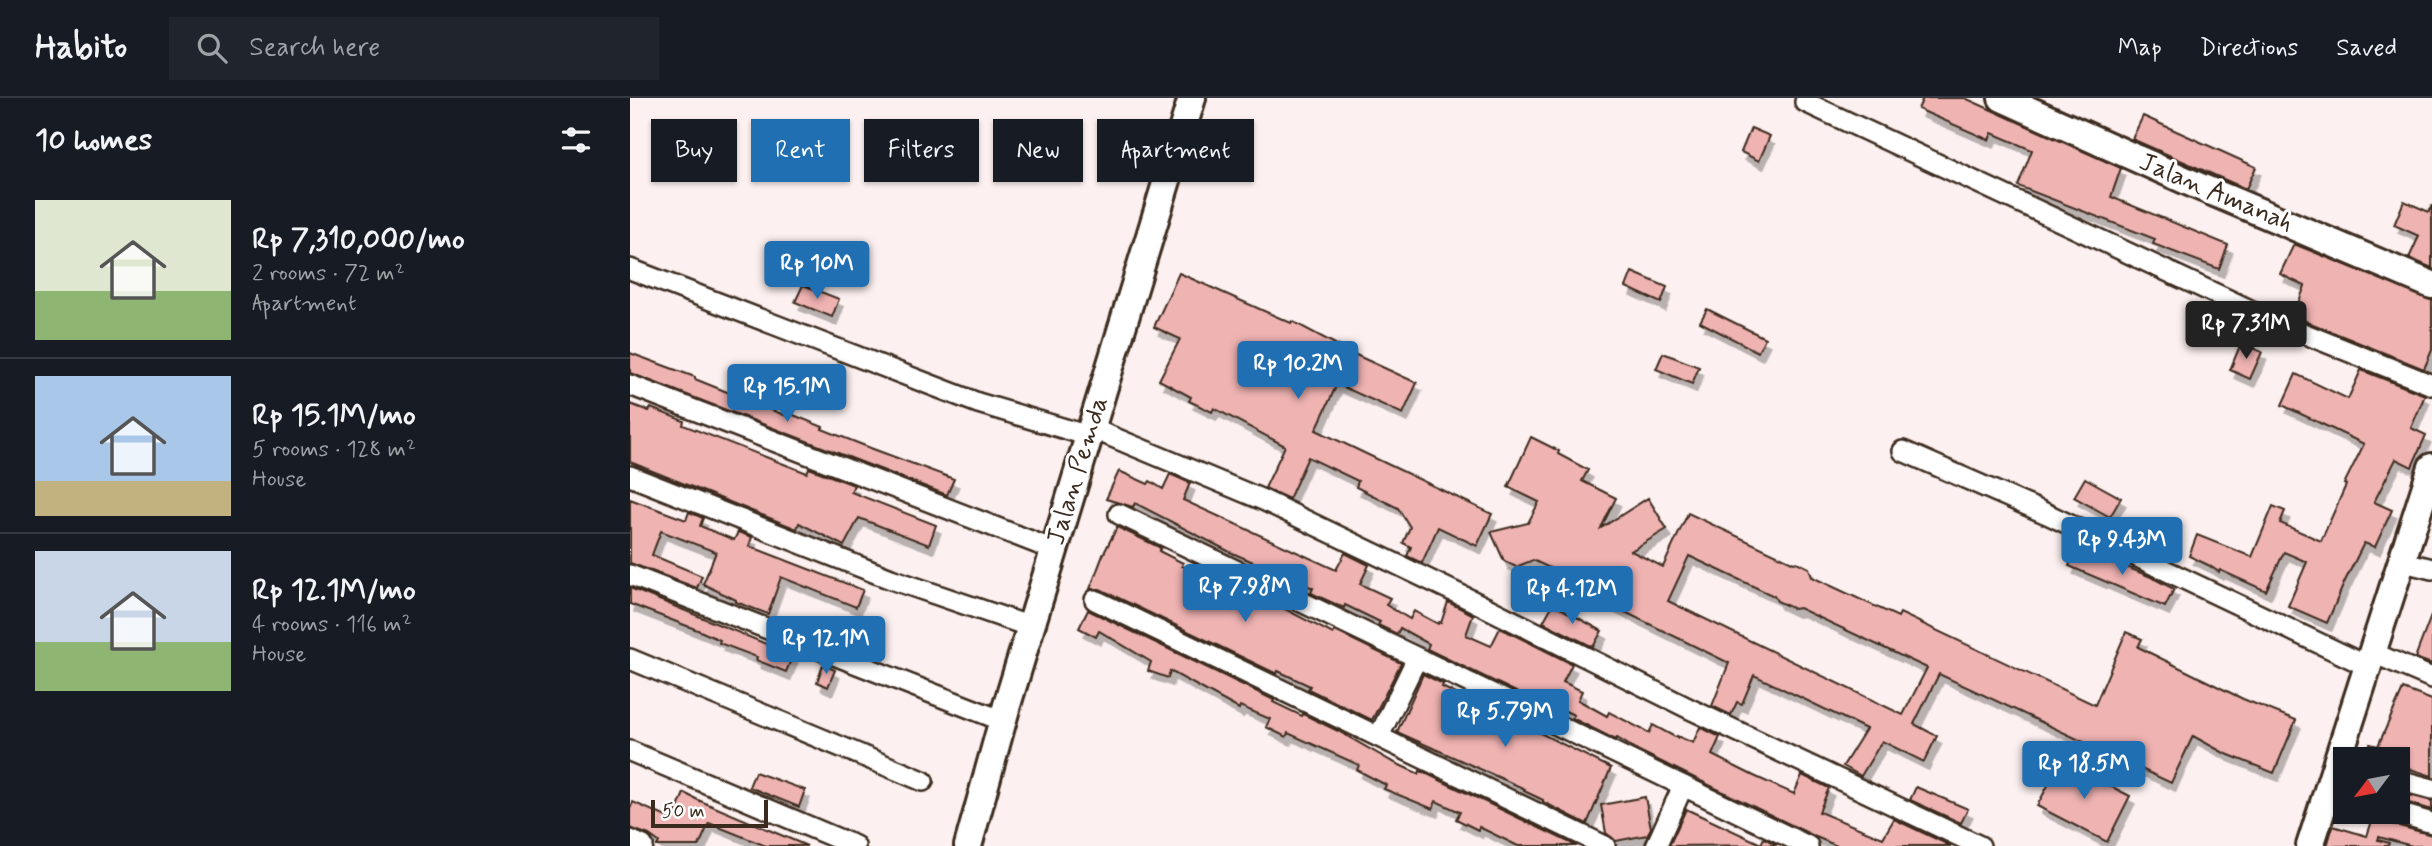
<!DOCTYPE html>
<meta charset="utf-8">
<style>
body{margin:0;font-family:Mynerve,sans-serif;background:#20242c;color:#f1f3f6;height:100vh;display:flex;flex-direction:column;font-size:26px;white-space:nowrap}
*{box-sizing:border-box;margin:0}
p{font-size:23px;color:#9ea1a6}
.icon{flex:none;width:38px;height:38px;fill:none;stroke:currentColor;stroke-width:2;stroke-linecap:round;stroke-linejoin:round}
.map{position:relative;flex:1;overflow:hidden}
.panel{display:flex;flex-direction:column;background:#171b24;width:630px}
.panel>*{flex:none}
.hud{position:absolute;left:21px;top:21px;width:665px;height:63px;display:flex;gap:14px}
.needle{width:46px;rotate:238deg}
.tools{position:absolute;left:1703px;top:649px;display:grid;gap:14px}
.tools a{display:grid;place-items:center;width:77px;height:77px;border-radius:0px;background:#171b24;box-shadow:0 2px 5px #0004;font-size:35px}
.scale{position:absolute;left:21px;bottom:18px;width:117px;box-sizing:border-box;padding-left:7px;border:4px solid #3b2a1e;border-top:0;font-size:19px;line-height:24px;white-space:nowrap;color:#3b2a1e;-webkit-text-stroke:5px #fff;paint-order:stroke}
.price{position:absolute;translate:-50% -60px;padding:0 16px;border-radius:7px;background:#1f6fb2;color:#fff;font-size:23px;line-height:46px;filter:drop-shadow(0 2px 4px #0008)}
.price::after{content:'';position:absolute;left:50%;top:42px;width:21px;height:16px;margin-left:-10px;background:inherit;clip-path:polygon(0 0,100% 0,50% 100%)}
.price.current{background:#222;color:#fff}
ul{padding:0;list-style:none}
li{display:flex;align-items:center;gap:21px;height:175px;padding:0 35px}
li+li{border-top:2px solid #363941}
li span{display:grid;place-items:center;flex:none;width:196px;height:140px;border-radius:0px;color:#555}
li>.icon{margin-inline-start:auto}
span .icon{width:84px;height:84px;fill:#fffc;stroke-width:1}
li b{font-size:30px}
h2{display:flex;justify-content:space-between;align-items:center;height:84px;padding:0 35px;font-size:30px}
.pill{padding:0 24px;border-radius:0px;background:#171b24;box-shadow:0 2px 5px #0004;font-size:24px;line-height:63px}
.pill.current{background:#1f6fb2;color:#fff}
header{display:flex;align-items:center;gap:42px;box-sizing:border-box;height:98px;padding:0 35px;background:#171b24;border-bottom:2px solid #363941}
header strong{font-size:33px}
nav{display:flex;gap:38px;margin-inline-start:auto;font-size:24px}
.search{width:490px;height:63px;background:#20242c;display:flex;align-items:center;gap:18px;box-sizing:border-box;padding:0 24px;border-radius:0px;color:#9ea1a6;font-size:26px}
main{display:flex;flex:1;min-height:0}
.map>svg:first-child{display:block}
.building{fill:#efb3b2;stroke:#3b2a1e;stroke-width:2;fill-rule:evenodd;filter:url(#shadow)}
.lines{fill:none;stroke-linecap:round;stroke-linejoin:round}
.street-casing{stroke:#3b2a1e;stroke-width:24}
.secondary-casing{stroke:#3b2a1e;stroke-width:32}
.street{stroke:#fff;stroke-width:19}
.secondary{stroke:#fff;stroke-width:26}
.labels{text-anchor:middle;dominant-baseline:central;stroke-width:6;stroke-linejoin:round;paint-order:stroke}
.street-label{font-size:26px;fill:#3b2a1e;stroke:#fff}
</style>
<header>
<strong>Habito</strong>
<div class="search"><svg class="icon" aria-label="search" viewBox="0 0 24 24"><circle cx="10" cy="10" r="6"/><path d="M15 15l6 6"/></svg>Search here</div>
<nav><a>Map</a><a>Directions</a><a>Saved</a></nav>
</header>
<main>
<section class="panel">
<h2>10 homes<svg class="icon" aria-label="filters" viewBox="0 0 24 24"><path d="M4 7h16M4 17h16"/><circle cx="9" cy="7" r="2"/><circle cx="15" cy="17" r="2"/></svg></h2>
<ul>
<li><span style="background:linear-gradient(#dfe7d0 65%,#8fb573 0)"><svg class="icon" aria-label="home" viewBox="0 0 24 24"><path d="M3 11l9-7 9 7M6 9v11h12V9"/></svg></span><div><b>Rp 7,310,000/mo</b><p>2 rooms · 72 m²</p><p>Apartment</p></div></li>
<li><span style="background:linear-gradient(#a9c7e8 75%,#c2b280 0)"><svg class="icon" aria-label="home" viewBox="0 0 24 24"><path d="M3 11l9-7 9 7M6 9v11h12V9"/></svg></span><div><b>Rp 15.1M/mo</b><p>5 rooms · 128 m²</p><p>House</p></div></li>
<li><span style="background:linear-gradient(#c9d6e8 65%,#8fb573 0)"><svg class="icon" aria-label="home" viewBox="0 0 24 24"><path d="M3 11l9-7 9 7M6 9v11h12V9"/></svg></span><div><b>Rp 12.1M/mo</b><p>4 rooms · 116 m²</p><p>House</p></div></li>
</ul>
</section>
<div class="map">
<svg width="1802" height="748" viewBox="0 0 1802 748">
<defs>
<filter id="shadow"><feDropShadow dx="4.5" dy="8" stdDeviation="0" flood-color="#0004"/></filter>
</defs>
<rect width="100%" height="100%" fill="#fcf0f0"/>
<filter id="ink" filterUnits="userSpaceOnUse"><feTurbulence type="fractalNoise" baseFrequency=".0143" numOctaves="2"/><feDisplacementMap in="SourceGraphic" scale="14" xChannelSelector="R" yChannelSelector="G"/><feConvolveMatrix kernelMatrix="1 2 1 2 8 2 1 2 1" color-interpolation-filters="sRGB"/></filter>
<g filter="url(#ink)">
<g class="building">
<polygon points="1293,0 1335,0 1491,70 1481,99 1598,147 1589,171 1523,146 1525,141 1388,88 1402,52 1362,35 1359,42 1288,11"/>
<polygon points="1513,18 1626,69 1616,91 1502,41"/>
<polygon points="1121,30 1140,38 1129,63 1111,54"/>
<polygon points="1774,103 1799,114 1802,107 1802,170 1779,160 1789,138 1764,127"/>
<polygon points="1664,146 1802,202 1802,252 1794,271 1663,218 1675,188 1650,176"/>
<polygon points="1002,174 1037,189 1031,205 996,189"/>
<polygon points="549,175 661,225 662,223 726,257 787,285 773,316 707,286 686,332 862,416 847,448 808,429 792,465 777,458 781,449 773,445 780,429 768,410 726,389 728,383 678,359 659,401 635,390 655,348 584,310 582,314 559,303 561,299 529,282 550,241 524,229"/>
<polygon points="173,187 209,201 202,219 165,204"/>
<polygon points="1077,211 1135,240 1128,254 1070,224"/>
<polygon points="1611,245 1632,254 1620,281 1600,272"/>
<polygon points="0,255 65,279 65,281 159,319 161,316 193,329 192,331 243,351 324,381 317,397 0,275"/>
<polygon points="1033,255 1069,269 1062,286 1026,271"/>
<polygon points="1731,272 1795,297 1781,330 1796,337 1782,369 1766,361 1744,404 1762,412 1745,449 1734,445 1715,483 1697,525 1658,508 1677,464 1654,454 1636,493 1590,472 1589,474 1578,467 1559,458 1567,437 1622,459 1643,408 1655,413 1650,425 1691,443 1716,387 1714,386 1734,346 1652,307 1666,276 1718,301"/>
<polygon points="0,306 19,313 21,310 54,323 53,327 177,375 179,370 224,387 221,394 306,427 299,447 229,420 214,448 169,425 167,431 0,364"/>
<path d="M901 339 929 353 928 356 958 372 952 383 986 400 971 430 1018 400 1037 431 1001 453 1033 469 1058 415 1164 465 1167 464 1179 470 1182 479 1268 519 1270 515 1465 607 1496 534 1512 541 1508 549 1613 601 1666 622 1644 675 1594 655 1563 638 1541 685 1309 576 1284 626 1307 638 1294 664 1252 643 1231 678 1213 668 1236 631 1124 577 1112 606 1107 604 1101 617 1082 608 1099 565 948 491 951 485 903 462 886 469 874 463 861 434 898 425 909 404 878 389ZM1059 458 1144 498 1147 503 1164 511 1169 510 1297 570 1273 617 1038 503Z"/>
<polygon points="489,373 518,386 520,383 533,391 540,376 560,385 553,402 706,472 715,455 739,467 730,486 760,500 756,507 780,521 784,513 808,526 809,524 811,525 818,504 834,512 843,517 836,537 861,548 870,530 942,566 933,584 952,593 948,602 977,618 979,614 1019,635 1023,627 1047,640 1047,638 1063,645 1070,629 1090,639 1082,657 1124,678 1164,696 1172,677 1199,690 1189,714 1253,740 1264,721 1321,748 1207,748 1186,739 1007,652 987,640 986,642 942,620 944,617 911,602 909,605 797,551 799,546 770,530 767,536 748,527 750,524 715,507 714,510 681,495 683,490 600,454 505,405 503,409 476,401"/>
<polygon points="1455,380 1491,400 1480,419 1444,399"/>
<polygon points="0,401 56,422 59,414 73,420 70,428 104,442 108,434 122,439 119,448 233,492 226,509 151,479 138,516 106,504 106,502 73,486 86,454 31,433 22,457 72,478 67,490 0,465"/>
<polygon points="487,429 531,450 529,453 553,465 552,468 582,482 584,478 627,499 628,497 703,536 705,533 771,565 742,622 678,591 680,588 648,573 647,576 470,491 460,491 473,457"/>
<polygon points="1447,449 1521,479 1544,491 1535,509 1439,468"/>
<polygon points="0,490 163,557 156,574 126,562 127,559 89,545 90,542 70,533 0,506"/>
<polygon points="923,506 972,533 963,549 913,524"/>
<polygon points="458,512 644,602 643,604 672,618 673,616 708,633 761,663 789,676 790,673 793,674 947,748 888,748 849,729 848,732 826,721 830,714 806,703 803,711 754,691 756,687 727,672 729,667 658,635 656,639 636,629 640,621 610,608 609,611 540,573 538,580 518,573 521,564 469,533 466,539 449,530"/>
<polygon points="1801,518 1802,518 1802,566 1785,560"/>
<polygon points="193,567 205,572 198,589 187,584"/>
<polygon points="793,576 813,586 812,589 842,604 844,601 890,628 893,624 911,634 910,635 981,670 957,726 913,704 913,702 894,693 895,691 767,634"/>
<polygon points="1773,591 1802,602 1802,678 1768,667 1768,662 1747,662 1737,659 1740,646 1748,648"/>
<polygon points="1431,663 1500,698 1477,744 1407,708"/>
<polygon points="125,674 175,692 169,709 119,689"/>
<polygon points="1286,689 1338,711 1331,725 1280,702"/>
<polygon points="54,695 68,702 177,748 136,748 79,725 69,748 27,748 29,744 19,737 0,730 0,711 3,704 43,722"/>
<polygon points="1775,696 1802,703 1802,712 1769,702 1770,697"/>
<polygon points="1015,699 1021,730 1017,737 986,743 976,735 971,707"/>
<polygon points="1056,711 1131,746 1134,740 1147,747 1039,748"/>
<polygon points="1745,714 1753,714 1756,722 1762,726 1802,737 1802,748 1782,748 1749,739 1748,742 1759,745 1758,748 1697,748 1703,728 1737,738"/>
</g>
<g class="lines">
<g class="street-casing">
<g id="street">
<polyline points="1175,4 1648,225 1802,287"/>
<polyline points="0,171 348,305 459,338"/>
<polyline points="0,287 424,452"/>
<polyline points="461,330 633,402 839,501 1060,611 1350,748"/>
<polyline points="1273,353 1417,416 1737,568"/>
<polyline points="0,378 261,481 401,529"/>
<polyline points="489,416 1178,748"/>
<polyline points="1770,463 1802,471"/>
<polyline points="0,477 373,623"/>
<polyline points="465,502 975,748"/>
<polyline points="1741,554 1802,580"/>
<polyline points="0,561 293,683"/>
<polyline points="749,638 787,560"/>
<polyline points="0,653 225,748"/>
<polyline points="1768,685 1776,684 1802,691"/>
<polyline points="1765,714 1802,725"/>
<polyline points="0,742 13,748"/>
<polyline points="1026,748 1053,688"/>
</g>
</g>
<g class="secondary-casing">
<g id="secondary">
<polyline points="1372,0 1568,88 1802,187"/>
<polyline points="338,748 377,607 562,0"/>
<polyline points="1680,748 1802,369"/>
</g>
</g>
<use href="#street" class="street"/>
<use href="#secondary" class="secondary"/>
</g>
</g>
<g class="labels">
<g class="street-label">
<text transform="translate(1586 95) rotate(23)">Jalan Amanah</text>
<text transform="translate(448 373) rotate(-73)">Jalan Pemda</text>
</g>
</g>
</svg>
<div class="tools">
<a><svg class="needle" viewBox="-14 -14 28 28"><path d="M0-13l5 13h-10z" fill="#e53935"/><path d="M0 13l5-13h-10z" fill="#9ea1a6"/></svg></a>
</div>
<div class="scale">50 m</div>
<b class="price" style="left:187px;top:203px">Rp 10M</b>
<b class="price current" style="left:1616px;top:263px">Rp 7.31M</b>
<b class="price" style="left:668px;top:303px">Rp 10.2M</b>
<b class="price" style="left:157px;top:326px">Rp 15.1M</b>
<b class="price" style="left:1492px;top:479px">Rp 9.43M</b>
<b class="price" style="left:615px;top:526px">Rp 7.98M</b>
<b class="price" style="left:942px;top:528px">Rp 4.12M</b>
<b class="price" style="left:196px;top:578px">Rp 12.1M</b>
<b class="price" style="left:875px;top:651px">Rp 5.79M</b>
<b class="price" style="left:1454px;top:703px">Rp 18.5M</b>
<div class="hud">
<a class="pill">Buy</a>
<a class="pill current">Rent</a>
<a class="pill">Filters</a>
<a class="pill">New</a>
<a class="pill">Apartment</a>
</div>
</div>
</main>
